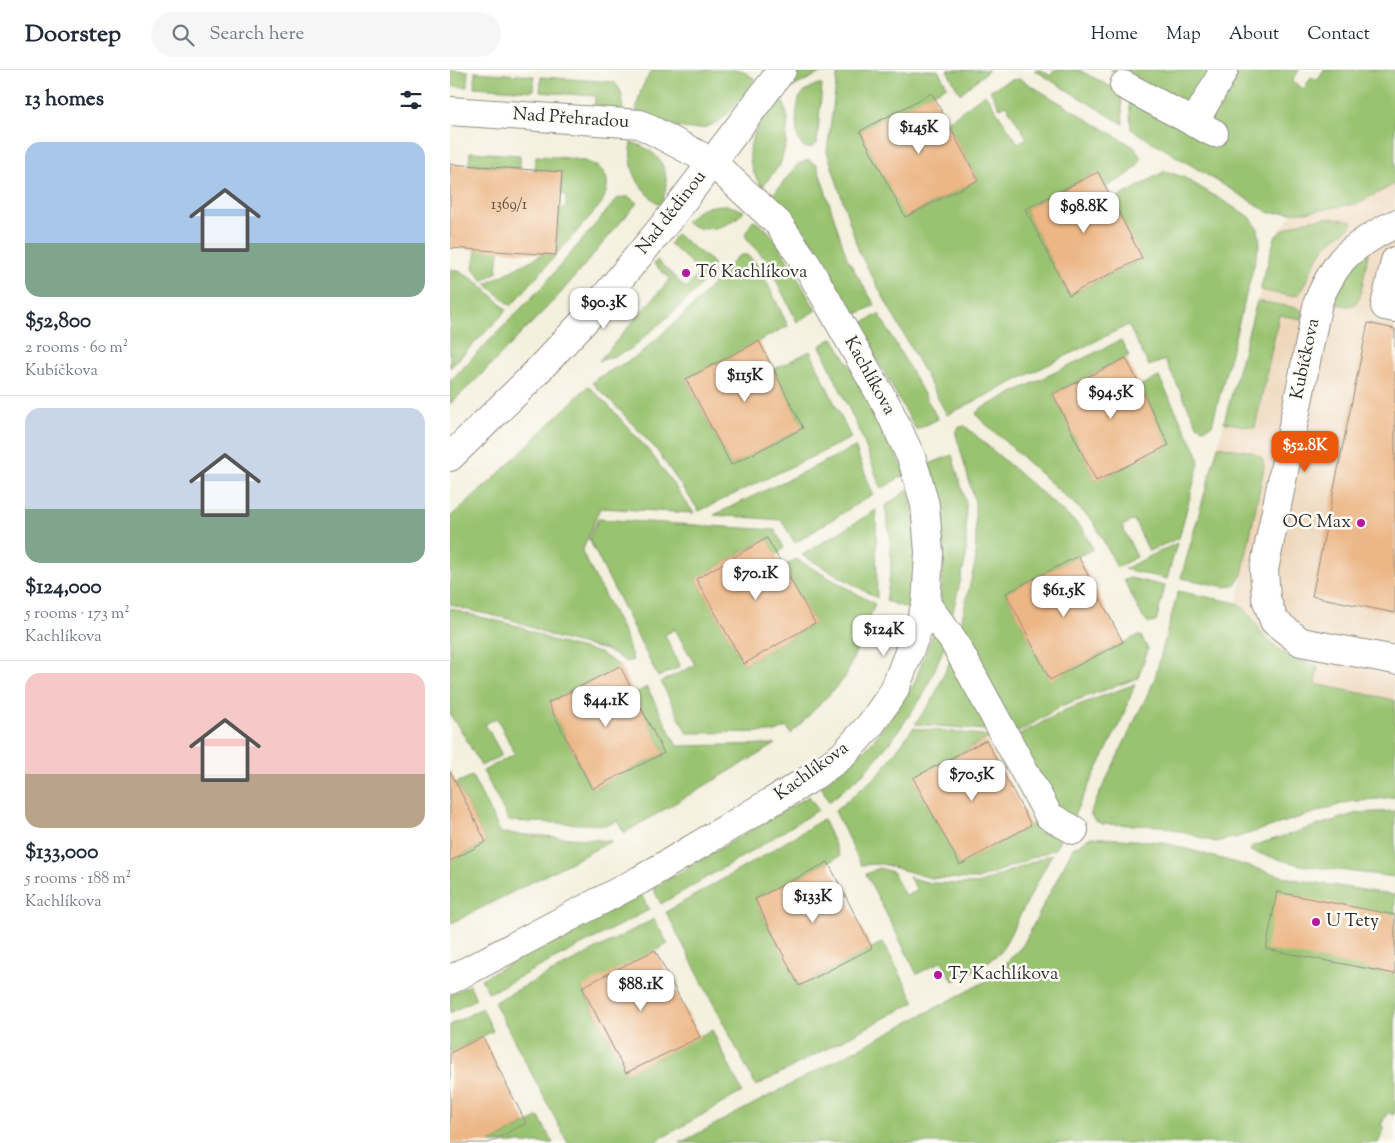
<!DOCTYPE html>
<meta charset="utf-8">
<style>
body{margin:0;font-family:"Sorts Mill Goudy",serif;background:#f6f6f7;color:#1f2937;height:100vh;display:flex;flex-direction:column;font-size:19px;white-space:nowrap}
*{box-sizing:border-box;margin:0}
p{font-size:16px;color:#747a83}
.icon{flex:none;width:28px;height:28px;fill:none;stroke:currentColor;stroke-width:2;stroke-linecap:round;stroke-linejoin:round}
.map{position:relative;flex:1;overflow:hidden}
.drawer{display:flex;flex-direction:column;background:#fff;width:450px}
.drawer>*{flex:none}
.price{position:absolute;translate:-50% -42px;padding:0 11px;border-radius:10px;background:#fff;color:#222;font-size:16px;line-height:32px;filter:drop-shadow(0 1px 2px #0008)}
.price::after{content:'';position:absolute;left:50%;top:30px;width:15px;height:11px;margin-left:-8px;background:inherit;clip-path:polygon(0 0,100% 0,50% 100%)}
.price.on{background:#ea580c;color:#fff}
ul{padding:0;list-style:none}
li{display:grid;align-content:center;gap:10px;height:265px;padding:0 25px}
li+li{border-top:1px solid #e0e1e3}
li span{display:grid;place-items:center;height:155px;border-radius:15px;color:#555}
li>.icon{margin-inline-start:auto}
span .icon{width:90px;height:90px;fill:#fffc;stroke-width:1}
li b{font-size:21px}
h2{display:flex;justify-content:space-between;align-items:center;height:60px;padding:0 25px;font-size:21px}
header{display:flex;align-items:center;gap:30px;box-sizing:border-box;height:70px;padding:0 25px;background:#fff;border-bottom:1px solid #e0e1e3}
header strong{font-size:24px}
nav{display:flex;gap:28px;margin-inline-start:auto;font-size:18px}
.search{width:350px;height:45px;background:#f6f6f7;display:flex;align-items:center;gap:12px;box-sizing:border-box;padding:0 18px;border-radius:28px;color:#747a83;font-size:19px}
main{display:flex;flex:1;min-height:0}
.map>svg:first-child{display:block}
.built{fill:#eed7bb}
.green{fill:#99c370;stroke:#62774e}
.building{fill:#ecb685}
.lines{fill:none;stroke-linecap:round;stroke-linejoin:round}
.minor-casing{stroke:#908e84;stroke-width:30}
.minor{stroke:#fff;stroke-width:28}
.poi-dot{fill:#b5179e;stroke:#fdfcf7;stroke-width:2}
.labels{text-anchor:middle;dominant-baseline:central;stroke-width:5;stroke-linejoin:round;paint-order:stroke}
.number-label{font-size:15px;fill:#5b4e42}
.street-label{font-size:18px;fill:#2b2b2b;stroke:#fdfcf7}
.poi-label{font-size:18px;fill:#2b2b2b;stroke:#fdfcf7;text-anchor:start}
</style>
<header>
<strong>Doorstep</strong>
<div class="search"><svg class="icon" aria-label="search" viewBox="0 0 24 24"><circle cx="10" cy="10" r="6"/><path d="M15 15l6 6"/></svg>Search here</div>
<nav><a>Home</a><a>Map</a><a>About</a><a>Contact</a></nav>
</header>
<main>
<section class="drawer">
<h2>13 homes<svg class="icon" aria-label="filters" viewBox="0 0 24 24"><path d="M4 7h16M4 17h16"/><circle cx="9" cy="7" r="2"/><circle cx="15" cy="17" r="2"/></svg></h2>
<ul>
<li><span style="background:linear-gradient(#a9c7e8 65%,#7fa58c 0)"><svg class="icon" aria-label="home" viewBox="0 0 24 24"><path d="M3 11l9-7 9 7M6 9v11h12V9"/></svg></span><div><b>$52,800</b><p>2 rooms · 60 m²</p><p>Kubíčkova</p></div></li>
<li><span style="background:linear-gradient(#c9d6e8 65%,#7fa58c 0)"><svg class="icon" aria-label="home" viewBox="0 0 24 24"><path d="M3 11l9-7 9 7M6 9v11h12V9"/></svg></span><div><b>$124,000</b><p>5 rooms · 173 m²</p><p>Kachlíkova</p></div></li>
<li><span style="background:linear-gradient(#f6c9c9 65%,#b9a48a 0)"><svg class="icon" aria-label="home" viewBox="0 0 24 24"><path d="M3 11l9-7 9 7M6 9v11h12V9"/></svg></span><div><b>$133,000</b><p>5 rooms · 188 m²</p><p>Kachlíkova</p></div></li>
</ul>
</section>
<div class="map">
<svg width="945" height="1073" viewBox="0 0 945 1073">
<rect width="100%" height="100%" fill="#fdfcf7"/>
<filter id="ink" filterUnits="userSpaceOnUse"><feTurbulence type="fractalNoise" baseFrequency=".02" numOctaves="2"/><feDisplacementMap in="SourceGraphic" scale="10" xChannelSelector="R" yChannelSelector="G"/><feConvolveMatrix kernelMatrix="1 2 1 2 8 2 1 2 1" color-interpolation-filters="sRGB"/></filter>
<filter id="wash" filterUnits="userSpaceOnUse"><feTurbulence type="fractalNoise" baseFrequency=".0096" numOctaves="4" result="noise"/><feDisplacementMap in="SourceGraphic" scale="20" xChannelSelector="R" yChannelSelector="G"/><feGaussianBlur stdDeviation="1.12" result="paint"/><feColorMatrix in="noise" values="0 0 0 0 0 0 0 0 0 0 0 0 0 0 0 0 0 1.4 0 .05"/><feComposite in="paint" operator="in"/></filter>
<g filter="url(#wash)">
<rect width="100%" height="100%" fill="#f4f0de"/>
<polygon class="built" points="945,114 945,630 864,614 868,596 860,595 829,580 810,561 794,537 787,533 814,397 802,382 768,376 825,167 843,143 882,139 906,134"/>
<g class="green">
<polygon points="0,0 18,1 17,17 0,16"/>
<path d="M203 0H292L305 9C284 37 268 67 228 57 213 53 200 47 186 43 188 27 192 13 203 0Z"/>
<polygon points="348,0 376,0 341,18 337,18 336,16"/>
<path d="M388 0H488L497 16 410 61 456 147 528 110 497 52 535 24 568 73 577 68 556 35 550 38 540 20 560 10 570 9 684 77 691 88C685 104 669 110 655 117L647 102 575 139 619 225 692 188 662 131 715 101 733 107 800 147 808 159 810 172 762 355 754 359 747 355 715 290 699 296 678 255 497 345 409 182 377 81Z"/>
<polygon points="497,0 539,0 510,24"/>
<polygon points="584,0 591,0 601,6 604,0 629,0 671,22 673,54"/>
<polygon points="660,0 768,0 742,44"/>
<polygon points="781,0 849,0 842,12 854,19 861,7 868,10 874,0 945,0 945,114 906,134 856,142 820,143 681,59 679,27 754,51"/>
<polygon points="25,2 84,6 83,21 24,17"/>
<path d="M91 7 164 12C173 21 173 29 172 41L144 39 145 26 90 22Z"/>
<path d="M365 15H372L367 74C341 93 345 37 350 27 353 22 360 18 365 15Z"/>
<path d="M328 27 334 34 338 49 336 74 330 95 312 117C286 81 306 58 328 27Z"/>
<path d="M181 72C214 82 223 105 211 136 188 118 178 101 181 72Z"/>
<polygon points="20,82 70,85 70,99 19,95"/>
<path d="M86 86C115 88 177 86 151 134L61 236 36 214 93 184 106 185 110 138H116V125L111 124 112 102 85 100Z"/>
<polygon points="358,90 367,95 397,188 425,235 403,246 359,170 342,145 322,126 348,94"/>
<polygon points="173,127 179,127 187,133 110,224 29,307 0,334 0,311 91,218 167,129"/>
<path d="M277 135 294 141C280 158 254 165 235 152 249 138 256 135 277 135Z"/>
<path d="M877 148 902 151 903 153C896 162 884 167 876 176 863 190 859 209 848 225L840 226 810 220 825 167C840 153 857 150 877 148Z"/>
<path d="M303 150 316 159 325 169 366 240 347 252 317 192C310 181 299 176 295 164Z"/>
<path d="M226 164 260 190 264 195C249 224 206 256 181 279L170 284 149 291 220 209 204 194 207 190 236 218 251 202 220 174Z"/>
<polygon points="26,179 49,181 47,202 33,211 23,198"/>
<polygon points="919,179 910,227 904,235 897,236 879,232 891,206"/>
<polygon points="291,185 297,185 309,196 338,256 236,309 281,395 353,358 323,300 360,281 401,368 249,441 205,378 161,331 142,313 147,308 189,285 243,236 286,188"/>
<path d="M0 199C22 202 41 225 57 240L0 298Z"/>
<polygon points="807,231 848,238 853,242 852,249 829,245 805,358 774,352"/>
<polygon points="429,244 488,349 466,360 408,255"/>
<polygon points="383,268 421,331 455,404 431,419 413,369 370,276"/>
<polygon points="671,270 679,286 603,324 646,411 719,375 690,316 709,307 747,383 749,393 729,468 699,481 684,450 672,456 687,487 667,497 643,451 529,348 526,343 530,339"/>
<polygon points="138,316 158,335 200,382 244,443 150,438 132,482 174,563 183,590 177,592 156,580 107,568 63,550 14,539 0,534 0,447 40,412"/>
<polygon points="515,356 632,458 643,479 556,523 600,609 687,566 691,566 698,579 688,608 613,635 564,665 508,565 526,489 525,432 506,364 506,360 510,357"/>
<polygon points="768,376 802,382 812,388 814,397 792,505 786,514 776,517 731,508"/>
<polygon points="405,377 423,424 345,473 331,450 264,445"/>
<polygon points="502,385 516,433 516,487 501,550 490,532 494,482 491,442 479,394"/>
<polygon points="459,419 465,453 468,484 462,540 436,531 441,498 440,467 435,436"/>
<polygon points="426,440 427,528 352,485"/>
<polygon points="148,449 325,460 334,478 326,485 317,468 246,509 294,594 365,553 333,497 346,489 425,534 395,608 341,664 337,657 326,662 237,663 211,612 245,595 225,559 215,565 230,597 208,607 139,469"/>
<polygon points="727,473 717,509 674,499"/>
<polygon points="680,508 715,516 706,552 699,553 693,548 674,510"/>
<path d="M728 521 787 533C798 539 802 549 809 559 821 579 846 592 868 596L865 614 945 630V727L898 732 788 767 766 772 711 756 652 754 644 750 640 743 704 611Z"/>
<polygon points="0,538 14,543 68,556 106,572 150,583 170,596 98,633 142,719 214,683 184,624 197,617 227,676 326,674 174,763 167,751 157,755 59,751 33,701 65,684 47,648 35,654 52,685 31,696 12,662 0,645"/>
<polygon points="484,560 497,571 474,624 442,670 415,702 379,732 371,716 420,675 464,614"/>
<polygon points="503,584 545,661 465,654 483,629"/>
<polygon points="685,614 671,651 624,745 611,743 565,667 615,640"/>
<polygon points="463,658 542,666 463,708 510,794 581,755 590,743 614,762 605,779 528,809 481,808 432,794 411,795 385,741 430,703"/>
<polygon points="22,706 51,763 162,771 2,853 0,849 0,791 36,772 6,713"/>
<polygon points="359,726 368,740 302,781 211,834 203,818"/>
<polygon points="945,741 945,807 849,795 800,781 802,776 907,743"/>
<polygon points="373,749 390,786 305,829 349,916 433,872 465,932 306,1016 216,842 313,786"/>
<polygon points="641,767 712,772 843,809 945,825 945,1042 943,1045 938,1042 931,1055 935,1058 928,1073 230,1073 542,908 573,875 623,778"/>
<polygon points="602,784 551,882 532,896 503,911 492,891 467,904 416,804 429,798 443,802 455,826 467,820 459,807 480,813 528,814"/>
<polygon points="191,824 199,840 39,923 31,909"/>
<polygon points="204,849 218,874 132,918 176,1003 262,960 292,1022 203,1073 118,1073 44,932"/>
<polygon points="20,915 26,929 0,943 0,925"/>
<polygon points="32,938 43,961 0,983 0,955"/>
<polygon points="89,1047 103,1073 39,1073"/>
</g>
<g id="blocks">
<g class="building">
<polygon points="482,23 528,110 455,147 410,61"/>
<polygon points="0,94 112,102 106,185 0,178"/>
<polygon points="648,102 692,188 619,225 575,139"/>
<polygon points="918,253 945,259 945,543 862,526"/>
<polygon points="309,271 353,358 281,395 236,309"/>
<polygon points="676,288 719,375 646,411 603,324"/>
<polygon points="317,468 365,553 294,594 246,509"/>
<polygon points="628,486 673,572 600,610 556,523"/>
<polygon points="170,596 214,683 142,719 98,633"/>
<polygon points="536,670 581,755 510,795 463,708"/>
<polygon points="0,701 36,772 0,791"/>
<polygon points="378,792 422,878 349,916 305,829"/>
<polygon points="827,822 945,845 945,904 816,879"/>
<polygon points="205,880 250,967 176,1003 132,917"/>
<polygon points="33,967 76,1053 39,1073 0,1073 0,983"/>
</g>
</g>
</g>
<g filter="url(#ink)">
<use href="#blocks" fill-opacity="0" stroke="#908e84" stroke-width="1"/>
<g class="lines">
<g class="minor-casing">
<g id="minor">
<polyline points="674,15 764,63"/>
<polyline points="0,41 190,54 262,92 328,153 357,195 438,338 461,387 467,406 475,435 479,482 476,534 470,553 444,621 421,654 392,686 358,710 190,810 0,910"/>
<polyline points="744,53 774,0"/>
<path d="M945 154C930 161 901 178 891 191 881 204 874 217 868 232L814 500 816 528 824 551 851 572 945 590"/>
<polyline points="945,191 935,236 945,238"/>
<polyline points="0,387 78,311 138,247 219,149 332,0"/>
<polyline points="476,534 503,570 599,746 624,760"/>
</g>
</g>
<use href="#minor" class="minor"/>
</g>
</g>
<g class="poi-dot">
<circle cx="236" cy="203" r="5"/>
<circle cx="911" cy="453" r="5"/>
<circle cx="866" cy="852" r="5"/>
<circle cx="488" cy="905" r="5"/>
</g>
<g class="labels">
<g class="number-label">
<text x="59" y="135">1369/1</text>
</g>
<g class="street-label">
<text transform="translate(121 49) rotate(4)">Nad Přehradou</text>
<text transform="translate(222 143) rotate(-52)">Nad dědinou</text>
<text transform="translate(856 289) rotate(-78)">Kubíčkova</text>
<text transform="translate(419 306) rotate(61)">Kachlíkova</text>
<text transform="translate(362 702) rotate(-36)">Kachlíkova</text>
</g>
<g class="poi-label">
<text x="246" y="203">T6 Kachlíkova</text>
<text x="901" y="453" text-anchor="end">OC Max</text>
<text x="876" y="852">U Tety</text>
<text x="498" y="905">T7 Kachlíkova</text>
</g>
</g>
</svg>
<b class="price" style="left:469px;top:85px">$145K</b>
<b class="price" style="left:634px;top:164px">$98.8K</b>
<b class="price" style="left:154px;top:260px">$90.3K</b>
<b class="price" style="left:295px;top:333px">$115K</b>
<b class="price" style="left:661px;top:350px">$94.5K</b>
<b class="price on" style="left:855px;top:403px">$52.8K</b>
<b class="price" style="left:306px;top:531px">$70.1K</b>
<b class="price" style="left:614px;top:548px">$61.5K</b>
<b class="price" style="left:434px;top:587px">$124K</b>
<b class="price" style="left:156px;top:658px">$44.1K</b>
<b class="price" style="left:522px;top:732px">$70.5K</b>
<b class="price" style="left:363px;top:854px">$133K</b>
<b class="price" style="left:191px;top:942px">$88.1K</b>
</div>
</main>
